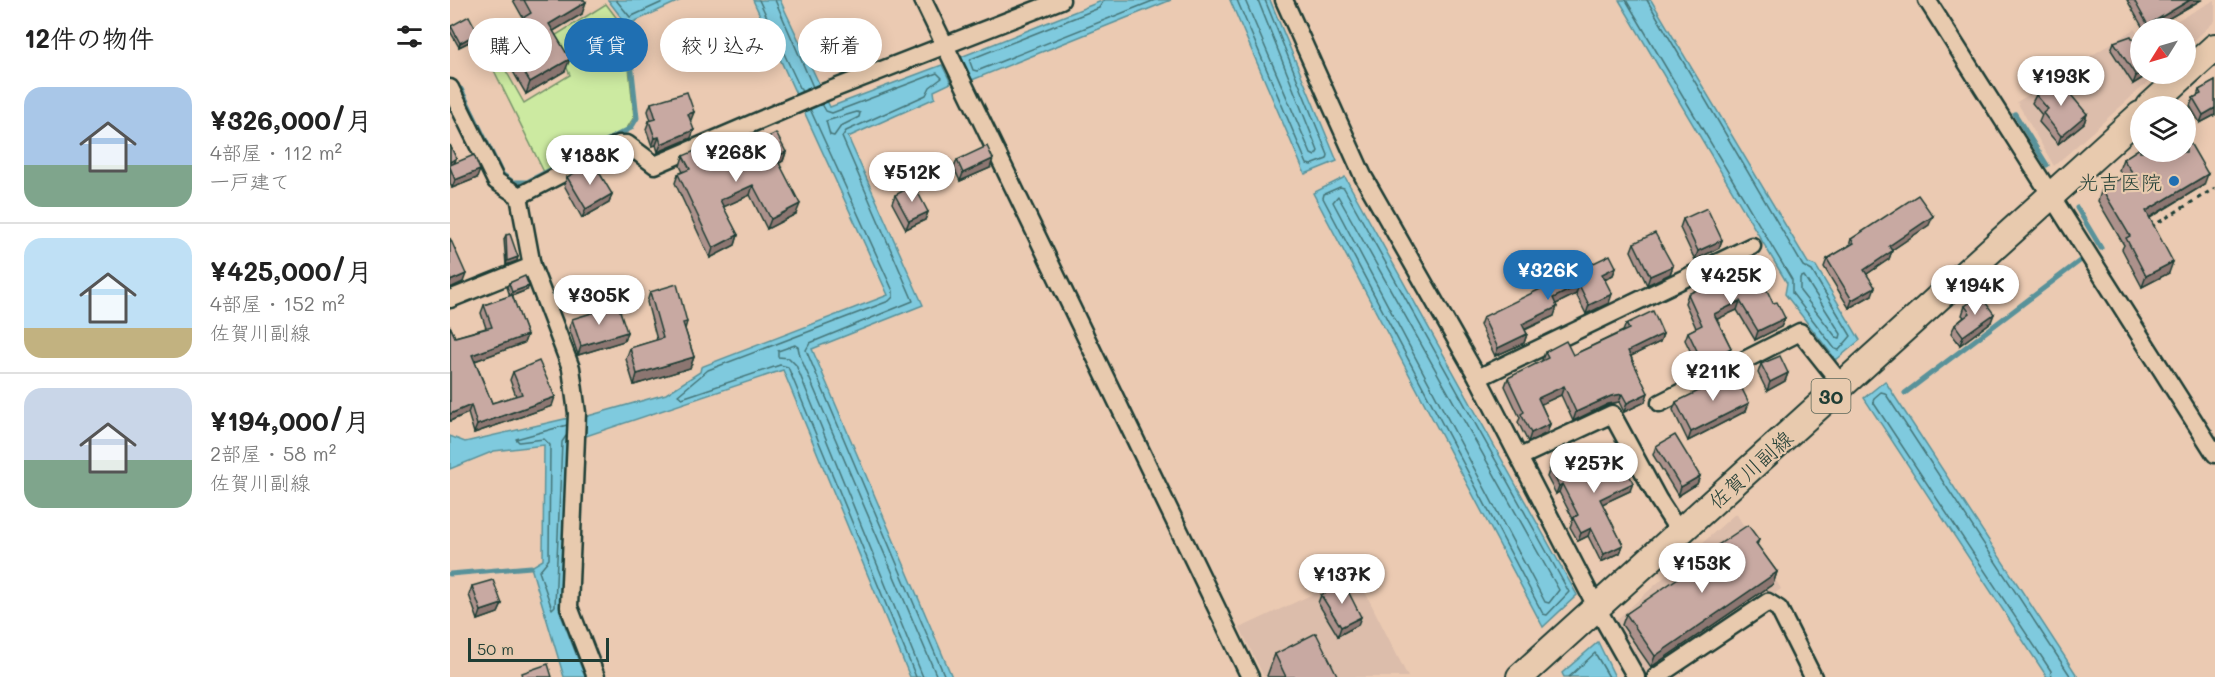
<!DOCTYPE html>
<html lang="ja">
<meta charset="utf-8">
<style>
body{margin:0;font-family:Mali,"Klee One",sans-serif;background:#f6f6f6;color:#222;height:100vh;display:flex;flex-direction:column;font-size:22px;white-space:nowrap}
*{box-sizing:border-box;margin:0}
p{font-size:20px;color:#767676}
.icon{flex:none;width:33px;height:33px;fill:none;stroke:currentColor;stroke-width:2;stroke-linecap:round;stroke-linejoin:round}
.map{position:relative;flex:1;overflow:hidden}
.panel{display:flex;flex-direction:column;background:#fff;width:450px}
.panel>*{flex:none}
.hud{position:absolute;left:18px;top:18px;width:570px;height:54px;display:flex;gap:12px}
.needle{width:39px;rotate:233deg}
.controls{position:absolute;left:1680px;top:18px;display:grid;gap:12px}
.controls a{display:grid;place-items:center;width:66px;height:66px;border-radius:50%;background:#fff;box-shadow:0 3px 15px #0003;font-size:30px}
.scale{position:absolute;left:18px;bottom:15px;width:141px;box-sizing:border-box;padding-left:6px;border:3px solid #1f3d34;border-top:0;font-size:16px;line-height:21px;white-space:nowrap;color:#1f3d34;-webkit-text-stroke:4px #e8caae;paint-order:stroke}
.price{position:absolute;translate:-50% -51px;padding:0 14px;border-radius:21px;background:#fff;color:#222;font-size:20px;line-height:39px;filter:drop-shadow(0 2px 3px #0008)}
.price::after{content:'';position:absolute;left:50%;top:36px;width:18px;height:14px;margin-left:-9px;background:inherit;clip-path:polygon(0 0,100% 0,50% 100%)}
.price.selected{background:#1f6fb2;color:#fff}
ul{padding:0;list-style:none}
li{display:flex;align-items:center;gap:18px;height:150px;padding:0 24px}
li+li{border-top:2px solid #e0e0e0}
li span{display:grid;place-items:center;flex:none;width:168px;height:120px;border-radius:18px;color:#555}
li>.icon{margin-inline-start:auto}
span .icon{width:72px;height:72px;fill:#fffc;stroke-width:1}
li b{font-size:26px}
h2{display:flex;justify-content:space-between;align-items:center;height:72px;padding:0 24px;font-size:26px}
.pill{padding:0 21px;border-radius:27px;background:#fff;box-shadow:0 3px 15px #0003;font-size:21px;line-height:54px}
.pill.selected{background:#1f6fb2;color:#fff}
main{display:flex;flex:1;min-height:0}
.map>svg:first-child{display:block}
.built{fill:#dcbdab}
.green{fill:#cceaa1;stroke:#76946a;stroke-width:1.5}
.water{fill:#7fcade;stroke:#59929a;stroke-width:1.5}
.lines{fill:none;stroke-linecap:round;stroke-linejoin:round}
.shore{stroke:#457578;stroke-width:1.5}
.stream{stroke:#59929a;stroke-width:5}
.street-casing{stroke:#1f3d34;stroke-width:21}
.primary-casing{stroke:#1f3d34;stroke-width:30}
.path{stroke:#1f3d34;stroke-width:3;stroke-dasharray:4.5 4.5;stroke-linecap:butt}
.street{stroke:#e8caae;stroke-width:16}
.primary{stroke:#e8caae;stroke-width:26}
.wall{fill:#ac918b;stroke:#1f3d34;stroke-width:1.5}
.shaded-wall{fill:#8c7671;stroke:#1f3d34;stroke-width:1.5}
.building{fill:#c8a9a2;stroke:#1f3d34;stroke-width:1.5}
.poi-dot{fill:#1f6fb2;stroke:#e8caae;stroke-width:2}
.labels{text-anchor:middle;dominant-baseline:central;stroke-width:4.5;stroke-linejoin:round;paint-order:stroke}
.shield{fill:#e8caae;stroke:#5b6759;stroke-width:1.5}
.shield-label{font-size:20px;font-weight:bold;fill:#1f3d34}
.poi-label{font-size:21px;fill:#1f3d34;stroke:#e8caae;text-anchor:end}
.street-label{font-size:21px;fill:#1f3d34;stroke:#e8caae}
</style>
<main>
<section class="panel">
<h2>12件の物件<svg class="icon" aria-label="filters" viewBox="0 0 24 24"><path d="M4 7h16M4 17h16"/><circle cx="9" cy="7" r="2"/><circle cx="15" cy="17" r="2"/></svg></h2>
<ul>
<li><span style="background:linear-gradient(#a9c7e8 65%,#7fa58c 0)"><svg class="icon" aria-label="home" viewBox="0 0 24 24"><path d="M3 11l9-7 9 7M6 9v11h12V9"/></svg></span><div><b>¥326,000/月</b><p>4部屋 · 112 m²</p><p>一戸建て</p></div></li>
<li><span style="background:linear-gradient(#bfe0f5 75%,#c2b280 0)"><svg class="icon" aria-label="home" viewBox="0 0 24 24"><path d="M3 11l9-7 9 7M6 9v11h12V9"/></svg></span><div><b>¥425,000/月</b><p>4部屋 · 152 m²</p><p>佐賀川副線</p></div></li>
<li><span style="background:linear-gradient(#c9d6e8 60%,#7fa58c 0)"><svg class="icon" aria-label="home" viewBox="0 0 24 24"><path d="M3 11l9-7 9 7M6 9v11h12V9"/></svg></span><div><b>¥194,000/月</b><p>2部屋 · 58 m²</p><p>佐賀川副線</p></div></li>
</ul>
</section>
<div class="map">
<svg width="1765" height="677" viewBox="0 0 1765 677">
<rect width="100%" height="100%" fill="#ebcab2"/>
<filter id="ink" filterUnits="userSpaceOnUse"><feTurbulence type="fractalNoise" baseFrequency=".0167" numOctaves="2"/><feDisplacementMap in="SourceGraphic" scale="12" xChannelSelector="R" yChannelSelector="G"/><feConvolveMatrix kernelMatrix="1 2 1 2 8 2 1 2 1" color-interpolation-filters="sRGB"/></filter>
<g filter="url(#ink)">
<g class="built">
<polygon points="1765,0 1765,21 1736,48 1736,28 1713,28"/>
<polygon points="1684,29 1690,37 1690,74 1707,74 1604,166 1567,102"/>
<polygon points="1286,513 1331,589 1197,677 1191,677 1166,620"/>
<polygon points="906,574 958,677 814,677 790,628"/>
</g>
<polygon class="green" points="156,4 175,29 184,117 173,135 95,174 34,50 42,46 74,103 120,75 103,37"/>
<g class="water">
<polygon points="158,0 231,0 177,25"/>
<polygon points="303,0 330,0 380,107 492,65 501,83 484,91 485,98 398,137 473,305 362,349 502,677 460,677 333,370 118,442 111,615 135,677 114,677 81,567 93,560 94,445 44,451 0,469 0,436 15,442 119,418 120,421 216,394 250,372 251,367 438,295"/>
<polygon points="654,0 721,0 522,80 511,57"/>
<polygon points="780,0 820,0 887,161 855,174"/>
<polygon points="1169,0 1201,0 1358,263 1366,266 1410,340 1386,360 1335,294 1337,283"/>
<polygon points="895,177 1127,595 1093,627 863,193"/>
<polygon points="1435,381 1447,400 1628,677 1597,677 1414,398"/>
<polygon points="1148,642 1165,677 1114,677 1112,673"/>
</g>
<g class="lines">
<g class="shore">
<polyline points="166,0 180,17 217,0"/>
<polyline points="309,0 352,92"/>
<polyline points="325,0 363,87"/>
<polyline points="654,0 649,8 521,59 520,62 523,70 527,71 705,0"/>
<polyline points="787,0 857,164 861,165 877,159 878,155 815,0"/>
<polyline points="795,0 861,154 865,156 868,151 808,0"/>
<polyline points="1176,0 1342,280 1342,293 1385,349 1389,350 1401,336 1362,271 1353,266 1197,0"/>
<polyline points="372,104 376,111 382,113 487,73 492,78 480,87 476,95 396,131 392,137 463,301 360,343 356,350 495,677"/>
<polyline points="360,109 443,291 443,297 439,301 258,370 228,395 232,398 330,365 338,367 466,677"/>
<polygon points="407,112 410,113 409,117 391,126 384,136 380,135 376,121"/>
<polygon points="890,187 894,188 1119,592 1097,615 1093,614 873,198 874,194"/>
<polygon points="888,196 1109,590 1099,603 1095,602 883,202"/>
<polygon points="1354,276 1391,334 1390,338 1386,337 1350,291 1350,278"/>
<polyline points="116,436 112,442 105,606 102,609 89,571 99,559 100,445 94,439 69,442 66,439 117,425"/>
<polyline points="473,677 346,365 339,358 328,357 328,351 345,345 348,347 350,356 487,677"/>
<polyline points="1119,677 1145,653 1159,677"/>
<polyline points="1602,677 1601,671 1423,402 1424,398 1431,392 1435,393 1621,677"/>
</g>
<g class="stream">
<polyline points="11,89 52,174 63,182 77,182 181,128 187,118 177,25"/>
<polyline points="1565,114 1597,165"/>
<polyline points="1627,208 1651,248"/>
<polyline points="1455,393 1631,260"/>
<polyline points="0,574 81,567"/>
</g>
<g class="street-casing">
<g id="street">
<polyline points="473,0 800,677"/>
<polyline points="834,0 913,176 1028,378 1147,608 1186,677"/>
<polyline points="1477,0 1765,454"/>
<polyline points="0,88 46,181 69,196 82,266 121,368 127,413 119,607 146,677"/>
<polyline points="69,196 169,144 177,144 205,165 378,91 611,0"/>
<polyline points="0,299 82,266"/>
<polyline points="1028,378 1302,246"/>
<polyline points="1210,403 1350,332 1393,386"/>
<polyline points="1070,457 1162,414 1208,499 1230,533"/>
<polyline points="1206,677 1318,602 1329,609 1363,677"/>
</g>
</g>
<g class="primary-casing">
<g id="primary">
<polyline points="1700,106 1765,47"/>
<polyline points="1070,677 1690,115"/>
</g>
</g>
<polyline class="path" points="1701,227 1765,188"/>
<use href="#street" class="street"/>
<use href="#primary" class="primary"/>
</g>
<g class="wall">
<polygon points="63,0 134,0 132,14 103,31 115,71 76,94 50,49 54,38 58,35 63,24 73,18"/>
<polygon points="1677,0 1751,0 1702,28 1693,28"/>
<polygon points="1,26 27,38 9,47 0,31"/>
<polygon points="1664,42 1690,74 1698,74 1698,75 1683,84 1661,50"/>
<polygon points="1765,81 1765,115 1750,123 1740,106 1743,98 1747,96 1749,90"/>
<polygon points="1586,95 1637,114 1634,123 1608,144 1589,122 1592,115 1582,103"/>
<polygon points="201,103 244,112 240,120 241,138 208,152 206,145 202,146 196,129 199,121 201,121 198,111"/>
<polygon points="0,145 6,158 5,163 27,178 2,188 0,183"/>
<polygon points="336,152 333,161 329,163 346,214 317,229 300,195 273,207 288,235 285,245 260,258 225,183 228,174 233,172 230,166 233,156 280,157"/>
<polygon points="1673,159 1754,185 1700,218 1719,273 1692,287 1672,249 1674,245 1648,201 1652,189 1674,177 1669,170"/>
<polygon points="507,160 540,168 510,181 504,168"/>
<polygon points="117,177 162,194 159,203 132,218 114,185"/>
<polygon points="445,195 478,212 475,220 456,229 442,203"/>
<polygon points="1233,219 1272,240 1269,248 1245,260 1230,228"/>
<polygon points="1479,225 1442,250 1439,259 1417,274 1422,295 1399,308 1374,267 1377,259 1399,246 1401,239"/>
<polygon points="56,235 67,261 56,265 54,239"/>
<polygon points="1184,243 1223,266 1220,274 1197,285 1181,251"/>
<polygon points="1166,267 1163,275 1155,280 1159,303 1136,314 1126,294 1106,304 1104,316 1075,330 1077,334 1074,343 1045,356 1030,325 1033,317"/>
<polygon points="1272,270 1323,303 1335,318 1331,327 1305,340 1287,310 1267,319 1281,348 1278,357 1250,371 1235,340 1238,332 1246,328 1235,303 1238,294 1269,280"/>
<polygon points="59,283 77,290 62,296 77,335 74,343 25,361 42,403 66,396 60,380 63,372 102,406 24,433 18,413 0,421 0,326 5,337 36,328 31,313 34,305 60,296 57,287"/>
<polygon points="200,292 237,322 235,329 244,357 240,368 184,385 176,359 180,348 207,340 197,302"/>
<polygon points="1515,306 1541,322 1510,345 1501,333 1505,325 1514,317 1512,315"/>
<polygon points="122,319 177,332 174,341 128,355 119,328"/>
<polygon points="1176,324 1213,334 1210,342 1181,356 1195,402 1174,412 1169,402 1158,404 1123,421 1111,395 1091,404 1100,424 1097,433 1078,442 1068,422 1070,418 1055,386 1058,378 1092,361 1092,360 1095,352 1123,355 1173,331"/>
<polygon points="1311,364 1338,373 1335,381 1317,391 1308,373"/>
<polygon points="1262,382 1296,411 1238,441 1223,410 1226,402 1260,386"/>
<polygon points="1206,446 1250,476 1247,484 1228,496 1203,455"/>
<polygon points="1100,468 1127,469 1180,491 1152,504 1173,545 1170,553 1151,562 1138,536 1128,541 1120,527 1123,519 1109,492 1106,494 1097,477"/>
<polygon points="1309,540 1307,545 1327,572 1323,584 1201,667 1172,625 1176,614 1233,578 1258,581 1273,570 1264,556 1268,545"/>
<polygon points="22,586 52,604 48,613 28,620 19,595"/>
<polygon points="871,595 908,625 888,636 868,603"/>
<polygon points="825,654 888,677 818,677 817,676"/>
</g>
<g class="shaded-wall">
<polygon points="1740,0 1751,0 1702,28 1697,28 1698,25"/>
<polygon points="136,2 132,14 95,36 99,24"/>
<polygon points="28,33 27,38 9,47 10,43"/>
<polygon points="120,59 115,71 76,94 80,82"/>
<polygon points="1690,74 1698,74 1683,84 1686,76"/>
<polygon points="1765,108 1765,115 1750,123 1753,115"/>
<polygon points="244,112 241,120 235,122 238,114"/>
<polygon points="1637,114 1634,123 1608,144 1611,136"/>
<polygon points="244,130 241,138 208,152 211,144"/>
<polygon points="209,137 206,145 202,146 205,138"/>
<polygon points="336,152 333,161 323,167 326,157"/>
<polygon points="6,158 3,167 0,167 0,162"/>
<polygon points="543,159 540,168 510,181 513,173"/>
<polygon points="30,170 27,178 2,188 5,180"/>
<polygon points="1758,174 1754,185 1692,222 1696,211"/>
<polygon points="303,185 300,195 267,210 270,200"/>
<polygon points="162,194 159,203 132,218 136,209"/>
<polygon points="350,204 346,214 317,229 321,219"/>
<polygon points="478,212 475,220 456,229 459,221"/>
<polygon points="1483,216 1479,225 1436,254 1439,246"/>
<polygon points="288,235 285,245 260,258 263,248"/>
<polygon points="1272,240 1269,248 1245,260 1248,251"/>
<polygon points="1442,251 1439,259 1411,278 1414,270"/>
<polygon points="68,257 67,261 56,265 57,261"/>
<polygon points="1723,262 1719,273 1692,287 1696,276"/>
<polygon points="1223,266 1220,274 1197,285 1200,276"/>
<polygon points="1166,267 1163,275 1149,282 1152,274"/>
<polygon points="16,274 13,282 0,288 0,281"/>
<polygon points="1129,285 1126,294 1100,307 1103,298"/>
<polygon points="79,286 77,290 61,296 62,292"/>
<polygon points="1425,287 1422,295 1399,308 1402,300"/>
<polygon points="1162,294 1159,303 1136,314 1139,305"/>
<polygon points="1290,301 1287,310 1261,322 1264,314"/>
<polygon points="1107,307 1104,316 1069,332 1072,324"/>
<polygon points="1544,314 1541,322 1510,345 1513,336"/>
<polygon points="1335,318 1331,327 1305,340 1308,331"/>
<polygon points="177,332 174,341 128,355 131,346"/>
<polygon points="1077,334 1074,343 1045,356 1048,348"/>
<polygon points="1213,334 1210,342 1175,359 1178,351"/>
<polygon points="77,335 74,343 19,363 22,355"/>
<polygon points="1281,348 1278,357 1250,371 1253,363"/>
<polygon points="244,357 240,368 184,385 187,374"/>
<polygon points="1338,373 1335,381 1317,391 1320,382"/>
<polygon points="1114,386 1111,395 1085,407 1088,398"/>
<polygon points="1198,393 1195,402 1174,412 1177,403"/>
<polygon points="1172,394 1169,402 1158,404 1123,421 1126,412 1161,396"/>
<polygon points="105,397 102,406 24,433 27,425"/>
<polygon points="1299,403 1296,411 1238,441 1241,432"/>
<polygon points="21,405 18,413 0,421 0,414"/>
<polygon points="1100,424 1097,433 1078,442 1081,433"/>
<polygon points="1250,476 1247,484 1228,496 1231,487"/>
<polygon points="1183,483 1180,491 1146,507 1150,499"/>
<polygon points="1112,484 1109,492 1106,494 1109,486"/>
<polygon points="1141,528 1138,536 1128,541 1131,533"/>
<polygon points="1173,545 1170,553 1151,562 1154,554"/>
<polygon points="1327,572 1323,584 1201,667 1205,656"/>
<polygon points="52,604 48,613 28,620 31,611"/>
<polygon points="911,617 908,625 888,636 891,627"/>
</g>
<g class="building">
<polygon points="74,0 134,0 136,2 99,24 120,59 80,82 54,38 66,31 63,24 81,13"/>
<polygon points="1684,0 1740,0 1698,25"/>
<polygon points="19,16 28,33 10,43 1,26"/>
<polygon points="1681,36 1690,51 1690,73 1686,76 1664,42"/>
<polygon points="1606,77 1637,114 1611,136 1593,113 1598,109 1586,95"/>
<polygon points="1765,81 1765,108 1753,115 1743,98 1751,94 1749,90"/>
<polygon points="237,92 244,112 238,114 244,130 211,144 209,137 205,138 199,121 206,119 201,103"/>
<polygon points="326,133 336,152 326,157 350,204 321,219 303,185 270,200 288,235 263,248 228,174 240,169 233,156 271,140 280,157"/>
<polygon points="1736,136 1758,174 1696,211 1723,262 1696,276 1676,238 1680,236 1652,189 1682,172 1673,159 1690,148 1690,152 1736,152"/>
<polygon points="0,145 6,158 0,162"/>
<polygon points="537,146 543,159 513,173 507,160"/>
<polygon points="24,155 30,170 5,180 0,167 0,165"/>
<polygon points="143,162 162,194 136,209 117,177"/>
<polygon points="464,185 478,212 459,221 445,195"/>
<polygon points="1468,195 1483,216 1439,246 1442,251 1414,270 1425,287 1402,300 1377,259 1404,243 1401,239"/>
<polygon points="1257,208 1272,240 1248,251 1233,219"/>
<polygon points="1205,233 1223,266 1200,276 1184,243"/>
<polygon points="60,234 68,257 57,261 56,235"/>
<polygon points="0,238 16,274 0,281"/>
<polygon points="1160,255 1166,267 1152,274 1162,294 1139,305 1129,285 1103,298 1107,307 1072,324 1077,334 1048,348 1033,317"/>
<polygon points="1301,256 1323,303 1327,302 1335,318 1308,331 1290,301 1264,314 1281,348 1253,363 1238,332 1252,325 1238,294 1275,277 1272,270"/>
<polygon points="75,276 79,286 62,292 59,283"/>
<polygon points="227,284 237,322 233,323 244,357 187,374 180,348 213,338 200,292"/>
<polygon points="62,295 77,335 22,355 42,403 72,394 63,372 89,361 105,397 27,425 21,405 0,414 0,326 5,337 42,327 34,305"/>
<polygon points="1530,295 1544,314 1513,336 1505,325 1520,313 1515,306"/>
<polygon points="168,305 177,332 131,346 122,319"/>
<polygon points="1203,311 1213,334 1178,351 1198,393 1177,403 1172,394 1161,396 1126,412 1114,386 1088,398 1100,424 1081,433 1071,414 1074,412 1058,378 1098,358 1095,352 1116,341 1123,355 1179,329 1176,324"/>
<polygon points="1330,356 1338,373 1320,382 1311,364"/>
<polygon points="1283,371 1299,403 1241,432 1226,402 1263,384 1262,382"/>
<polygon points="1225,435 1250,476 1231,487 1206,446"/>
<polygon points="1168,450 1183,483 1150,499 1173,545 1154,554 1141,528 1131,533 1123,518 1128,515 1112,484 1109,486 1100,468 1121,457 1127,469"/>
<polygon points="1298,525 1309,540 1306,543 1327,572 1205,656 1176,614 1231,576 1233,578 1249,568 1258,581 1281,565 1268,545"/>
<polygon points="43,580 52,604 31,611 22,586"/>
<polygon points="894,583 911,617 891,627 871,595"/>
<polygon points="866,633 888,677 836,677 825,654"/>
<polygon points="98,664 102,677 73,677 72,673"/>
</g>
</g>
<circle class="poi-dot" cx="1724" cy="181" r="6"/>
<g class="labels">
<rect class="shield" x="1361.5" y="379" width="39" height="34" rx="4.5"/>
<g class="shield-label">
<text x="1381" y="396">30</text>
</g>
<g class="poi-label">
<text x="1712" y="181">光吉医院</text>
</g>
<g class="street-label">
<text transform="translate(1300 469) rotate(-42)">佐賀川副線</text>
</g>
</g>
</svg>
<div class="controls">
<a><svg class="needle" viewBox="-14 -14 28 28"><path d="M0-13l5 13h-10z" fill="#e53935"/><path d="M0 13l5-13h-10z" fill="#767676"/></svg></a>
<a><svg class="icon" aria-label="layers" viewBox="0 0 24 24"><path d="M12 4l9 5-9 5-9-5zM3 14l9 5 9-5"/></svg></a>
</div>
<div class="scale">50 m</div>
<b class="price" style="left:1611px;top:107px">¥193K</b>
<b class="price" style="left:286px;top:183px">¥268K</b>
<b class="price" style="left:140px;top:186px">¥188K</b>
<b class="price" style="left:462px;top:203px">¥512K</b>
<b class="price selected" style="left:1098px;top:301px">¥326K</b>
<b class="price" style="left:1281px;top:306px">¥425K</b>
<b class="price" style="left:1525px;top:316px">¥194K</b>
<b class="price" style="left:149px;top:326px">¥305K</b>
<b class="price" style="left:1263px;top:402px">¥211K</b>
<b class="price" style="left:1144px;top:494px">¥257K</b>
<b class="price" style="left:1252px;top:594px">¥153K</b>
<b class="price" style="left:892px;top:605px">¥137K</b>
<div class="hud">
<a class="pill">購入</a>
<a class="pill selected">賃貸</a>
<a class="pill">絞り込み</a>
<a class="pill">新着</a>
</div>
</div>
</main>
